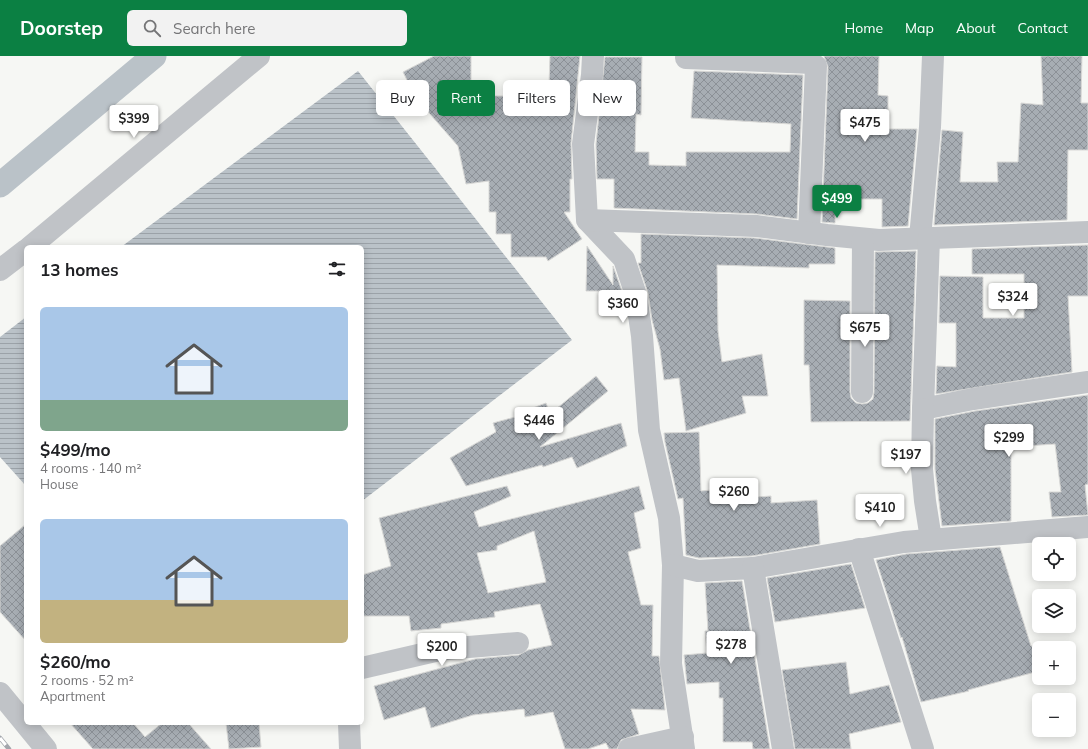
<!DOCTYPE html>
<meta charset="utf-8">
<style>
body{margin:0;font-family:Mulish,sans-serif;background:#f2f2f2;color:#202124;height:100vh;display:flex;flex-direction:column;font-size:15px;white-space:nowrap}
*{box-sizing:border-box;margin:0}
p{font-size:13px;color:#757577}
.icon{flex:none;width:22px;height:22px;fill:none;stroke:currentColor;stroke-width:2;stroke-linecap:round;stroke-linejoin:round}
.map{position:relative;flex:1;overflow:hidden}
.drawer{position:absolute;left:24px;top:189px;width:340px;height:480px;display:flex;flex-direction:column;background:#fff;border-radius:6px;box-shadow:0 2px 10px #0003}
.drawer>*{flex:none}
.hud{position:absolute;left:376px;top:24px;width:380px;height:36px;display:flex;gap:8px}
.fabs{position:absolute;left:1032px;top:481px;display:grid;gap:8px}
.fabs a{display:grid;place-items:center;width:44px;height:44px;border-radius:6px;background:#fff;box-shadow:0 2px 10px #0003;font-size:20px}
.price{position:absolute;translate:-50% -34px;padding:0 9px;border-radius:4px;background:#fff;color:#222;font-size:13px;line-height:26px;filter:drop-shadow(0 1px 2px #0008)}
.price::after{content:'';position:absolute;left:50%;top:24px;width:12px;height:9px;margin-left:-6px;background:inherit;clip-path:polygon(0 0,100% 0,50% 100%)}
.price.selected{background:#0b8043;color:#fff}
ul{padding:0;list-style:none}
li{display:grid;align-content:center;gap:8px;height:212px;padding:0 16px}
li span{display:grid;place-items:center;height:124px;border-radius:6px;color:#555}
li>.icon{margin-inline-start:auto}
span .icon{width:72px;height:72px;fill:#fffc;stroke-width:1}
li b{font-size:17px}
h2{display:flex;justify-content:space-between;align-items:center;height:48px;padding:0 16px;font-size:17px}
.chip{padding:0 14px;border-radius:6px;background:#fff;box-shadow:0 2px 10px #0003;font-size:14px;line-height:36px}
.chip.selected{background:#0b8043;color:#fff}
header{display:flex;align-items:center;gap:24px;box-sizing:border-box;height:56px;padding:0 20px;background:#0b8043;color:#fff}
header strong{font-size:19px}
nav{display:flex;gap:22px;margin-inline-start:auto;font-size:14px}
.search{width:280px;height:36px;background:#f2f2f2;display:flex;align-items:center;gap:10px;box-sizing:border-box;padding:0 14px;border-radius:6px;color:#757577;font-size:15px}
.map>svg:first-child{display:block}
.water{fill:url(#water-rules)}
.lines{fill:none;stroke-linecap:round;stroke-linejoin:round}
.canal{stroke:#bac2c8;stroke-width:25}
.building{fill:url(#building-cross-hatch);stroke:#d8d8d6;fill-rule:evenodd}
.minor{stroke:#c0c3c7;stroke-width:22}
.rail-casing{stroke:#a2a6ac;stroke-width:4.5}
.rail{stroke:#fff;stroke-width:3;stroke-dasharray:9;stroke-linecap:butt}
</style>
<header>
<strong>Doorstep</strong>
<div class="search"><svg class="icon" aria-label="search" viewBox="0 0 24 24"><circle cx="10" cy="10" r="6"/><path d="M15 15l6 6"/></svg>Search here</div>
<nav><a>Home</a><a>Map</a><a>About</a><a>Contact</a></nav>
</header>
<div class="map">
<svg width="1088" height="693" viewBox="0 0 1088 693">
<defs>
<pattern id="water-rules" width="6" height="5" patternUnits="userSpaceOnUse"><rect width="6" height="5" fill="#bac2c8"/><path d="M0 2.5h6" fill="none" stroke="#9ba2a8"/></pattern>
<pattern id="building-cross-hatch" width="8" height="8" patternUnits="userSpaceOnUse"><rect width="8" height="8" fill="#a7adb3"/><path d="M0 0l8 8M0 8l8-8" fill="none" stroke="#8c9197"/></pattern>
</defs>
<rect width="100%" height="100%" fill="#f6f7f4"/>
<g class="water">
<polygon points="358,15 572,284 362,445 362,191 121,191"/>
<polygon points="26,261 26,430 0,401 0,281"/>
</g>
<g class="lines">
<polyline class="canal" points="0,129 154,0"/>
</g>
<g class="building">
<polygon points="434,0 471,0 471,40 520,40 520,29 549,29 550,0 580,0 571,87 572,123 570,123 570,156 564,156 582,183 548,205 546,201 511,201 511,178 496,178 496,156 489,156 489,125 466,128 458,90 416,42 403,16"/>
<polygon points="824,0 879,0 878,39 888,40 888,73 917,73 908,170 882,171 882,143 835,143 835,167 822,166 828,11"/>
<polygon points="1041,0 1082,0 1081,47 1088,47 1088,94 1068,94 1067,164 934,169 942,74 963,76 960,126 998,126 997,106 1018,106 1021,47 1043,49"/>
<polygon points="605,1 642,1 641,59 636,58 635,96 649,96 649,109 686,110 686,96 790,96 791,68 691,62 694,15 803,19 797,163 757,158 614,152 614,123 597,123 596,88"/>
<polygon points="641,178 755,182 835,192 835,208 809,208 809,212 717,209 718,275 722,306 762,298 768,340 742,340 746,357 686,375 679,322 664,324 660,293 652,264 648,237 638,207 641,207"/>
<polygon points="1088,189 1088,240 1068,240 1072,316 936,338 937,310 956,311 956,267 939,267 940,220 983,221 983,262 1024,262 1024,218 972,218 972,193"/>
<polygon points="587,190 613,229 613,210 622,235 586,235"/>
<polygon points="916,195 910,365 811,366 809,309 804,309 804,244 850,245 850,336 851,342 856,347 862,348 868,347 873,343 874,336 875,196"/>
<polygon points="596,320 608,335 540,391 621,367 627,390 577,412 572,401 543,411 542,409 466,430 450,402 496,376 493,367 526,358 525,355 546,347 550,358"/>
<polygon points="1088,339 1088,428 1085,429 1088,459 1052,461 1049,436 1061,436 1055,388 1011,391 1011,465 942,470 935,413 935,363 975,355"/>
<polygon points="699,376 701,435 743,431 743,442 771,440 771,447 817,444 820,488 752,500 699,502 686,499 683,442 678,443 665,386 664,377"/>
<path d="M507 430 511 440 474 456 479 471 603 440 639 430 645 453 634 457 641 492 628 496 641 549H653L652 600H659L665 654 631 653 639 678 621 684 617 693H609L606 687 588 693H565L553 656 525 661 524 653 473 659 431 672 425 651 384 664 374 630 475 603 519 599 528 594 552 589 540 548 494 556 495 561 441 568V572L411 575 409 560H362V519L391 510 379 462ZM534 475 546 526 488 537 477 497 497 494V490Z"/>
<polygon points="26,468 26,585 0,556 0,490"/>
<polygon points="1000,491 1031,590 1045,589 1045,592 1039,592 1039,615 968,634 969,635 921,646 902,581 901,582 876,504 906,498"/>
<polygon points="851,508 865,552 775,566 767,522"/>
<polygon points="742,525 770,693 753,693 752,686 723,686 723,642 719,642 719,626 687,628 684,599 707,597 705,575 708,575 705,527"/>
<polygon points="846,606 850,638 889,629 901,666 849,678 851,693 795,693 782,614"/>
<polygon points="70,667 133,667 145,681 162,667 188,667 211,693 93,693"/>
<polygon points="226,667 259,667 261,691 229,693"/>
</g>
<g class="lines">
<g class="minor">
<polyline points="593,0 592,19 583,88 587,164 624,203 636,239 642,280 649,374 669,462 673,509 671,608 684,693"/>
<polyline points="686,2 812,7 816,10 809,177"/>
<polyline points="587,164 756,170 827,179 879,184 1088,176"/>
<polyline points="920,182 930,71 933,0"/>
<polyline points="929,182 923,353 973,343 1088,326"/>
<polyline points="30,191 259,0"/>
<polyline points="0,214 26,194"/>
<polyline points="862,336 863,183"/>
<polyline points="923,353 922,413 925,445 931,483"/>
<polyline points="859,493 923,693"/>
<polyline points="673,509 698,515 753,512 904,486 1088,471"/>
<polyline points="753,512 783,693"/>
<polyline points="362,612 444,593 518,587"/>
<polyline points="0,637 46,693"/>
<polyline points="349,667 350,693"/>
<polyline points="629,693 683,681"/>
</g>
<g class="rail-casing">
<polyline id="rail" points="0,682 9,693"/>
</g>
<use href="#rail" class="rail"/>
</g>
</svg>
<div class="fabs">
<a><svg class="icon" aria-label="locate" viewBox="0 0 24 24"><circle cx="12" cy="12" r="6"/><path d="M12 2v4M12 18v4M2 12h4M18 12h4"/></svg></a>
<a><svg class="icon" aria-label="layers" viewBox="0 0 24 24"><path d="M12 4l9 5-9 5-9-5zM3 14l9 5 9-5"/></svg></a>
<a>+</a>
<a>−</a>
</div>
<b class="price" style="left:134px;top:83px">$399</b>
<b class="price" style="left:865px;top:87px">$475</b>
<b class="price selected" style="left:837px;top:163px">$499</b>
<b class="price" style="left:1013px;top:261px">$324</b>
<b class="price" style="left:623px;top:268px">$360</b>
<b class="price" style="left:865px;top:292px">$675</b>
<b class="price" style="left:539px;top:385px">$446</b>
<b class="price" style="left:1009px;top:402px">$299</b>
<b class="price" style="left:906px;top:419px">$197</b>
<b class="price" style="left:734px;top:456px">$260</b>
<b class="price" style="left:880px;top:472px">$410</b>
<b class="price" style="left:731px;top:609px">$278</b>
<b class="price" style="left:442px;top:611px">$200</b>
<div class="hud">
<a class="chip">Buy</a>
<a class="chip selected">Rent</a>
<a class="chip">Filters</a>
<a class="chip">New</a>
</div>
<section class="drawer">
<h2>13 homes<svg class="icon" aria-label="filters" viewBox="0 0 24 24"><path d="M4 7h16M4 17h16"/><circle cx="9" cy="7" r="2"/><circle cx="15" cy="17" r="2"/></svg></h2>
<ul>
<li><span style="background:linear-gradient(#a9c7e8 75%,#7fa58c 0)"><svg class="icon" aria-label="home" viewBox="0 0 24 24"><path d="M3 11l9-7 9 7M6 9v11h12V9"/></svg></span><div><b>$499/mo</b><p>4 rooms · 140 m²</p><p>House</p></div></li>
<li><span style="background:linear-gradient(#a9c7e8 65%,#c2b280 0)"><svg class="icon" aria-label="home" viewBox="0 0 24 24"><path d="M3 11l9-7 9 7M6 9v11h12V9"/></svg></span><div><b>$260/mo</b><p>2 rooms · 52 m²</p><p>Apartment</p></div></li>
</ul>
</section>
</div>
